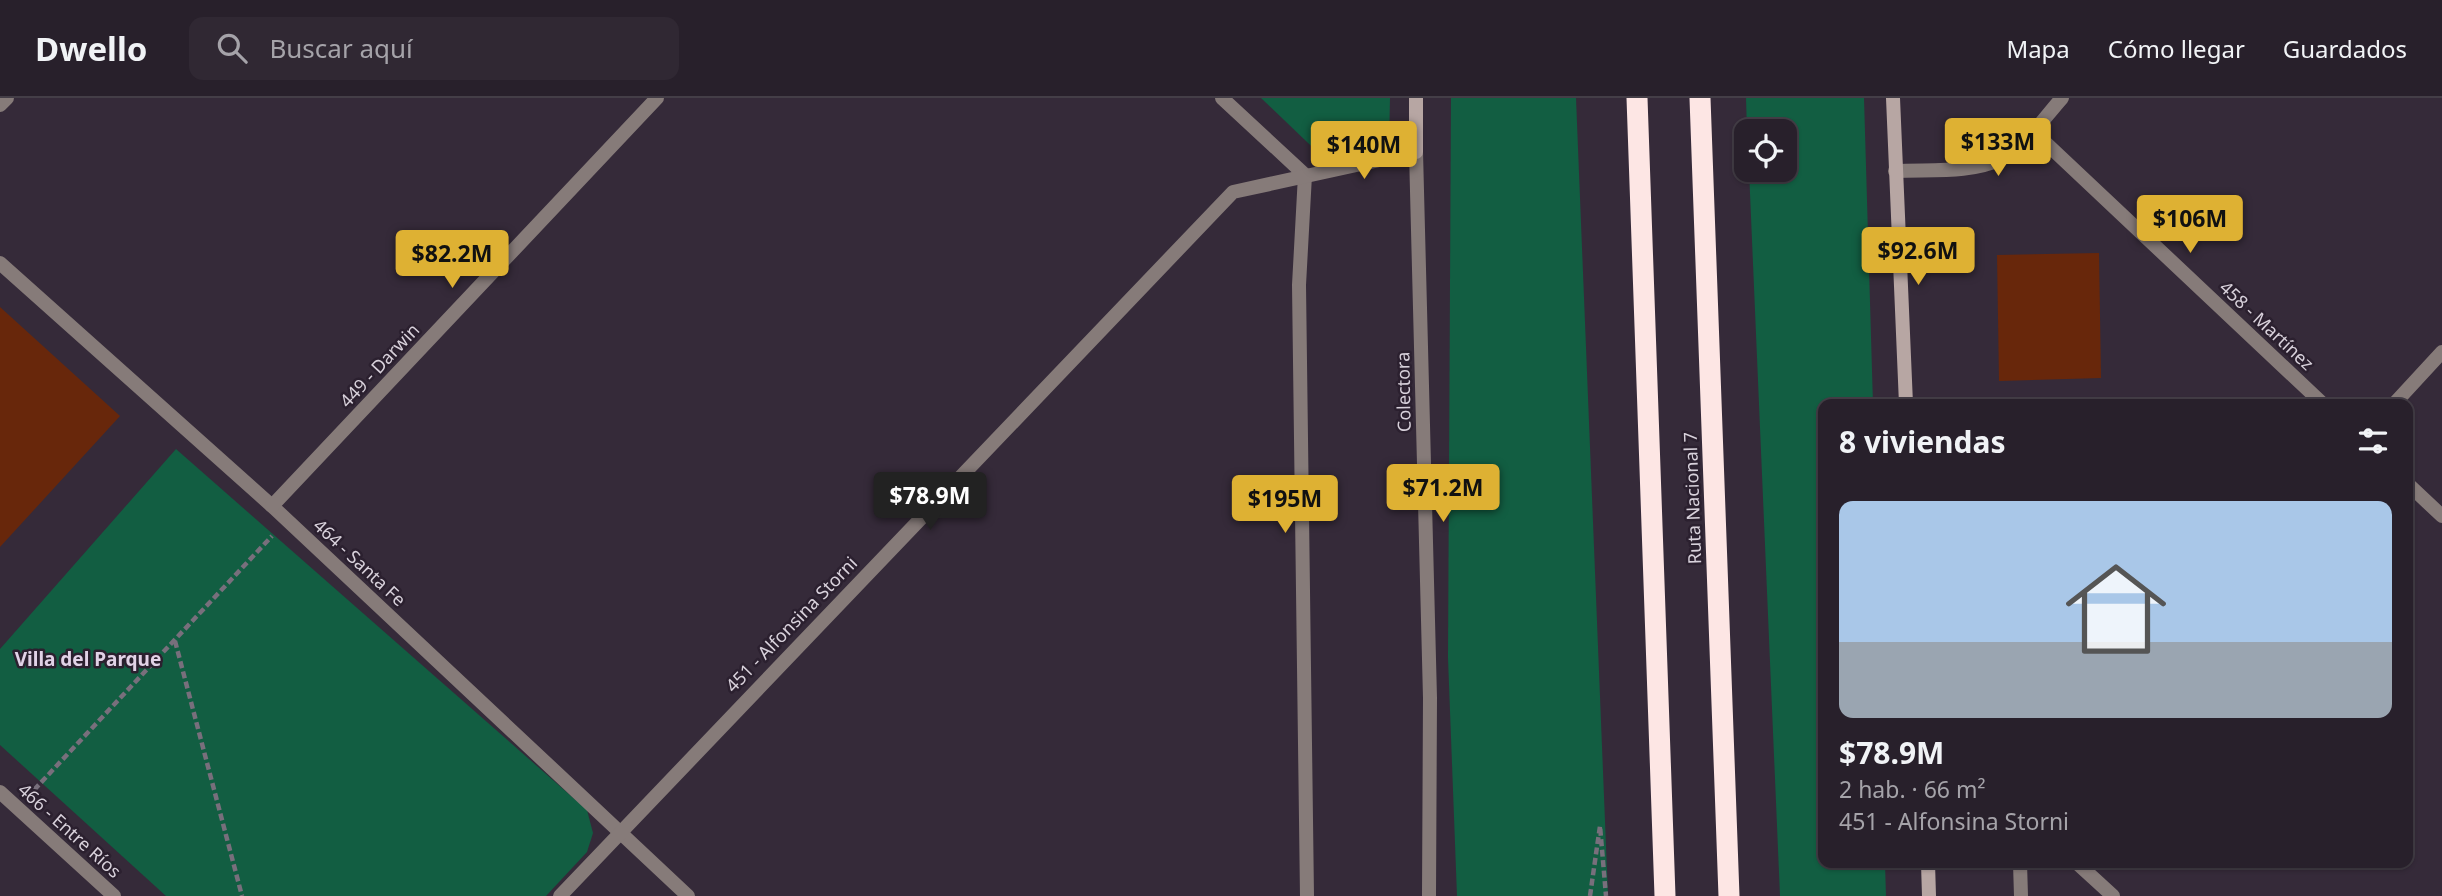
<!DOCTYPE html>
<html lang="es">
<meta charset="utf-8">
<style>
body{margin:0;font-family:"Noto Sans",sans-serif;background:#302833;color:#f1f3f6;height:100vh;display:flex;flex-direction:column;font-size:26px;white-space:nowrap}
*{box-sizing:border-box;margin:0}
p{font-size:23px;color:#a5a3a9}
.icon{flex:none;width:38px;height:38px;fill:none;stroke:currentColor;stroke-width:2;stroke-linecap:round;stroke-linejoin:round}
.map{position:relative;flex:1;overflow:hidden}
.panel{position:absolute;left:1818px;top:301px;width:595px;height:469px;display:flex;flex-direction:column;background:#28202b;border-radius:14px;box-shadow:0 2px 5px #0004,0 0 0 2px #443e47}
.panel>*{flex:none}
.fabs{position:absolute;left:1734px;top:21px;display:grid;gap:14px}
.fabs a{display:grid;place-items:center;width:63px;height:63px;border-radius:14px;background:#28202b;box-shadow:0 2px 5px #0004,0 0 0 2px #443e47;font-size:35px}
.price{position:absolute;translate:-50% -60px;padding:0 16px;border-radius:7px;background:#deb133;color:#111;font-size:23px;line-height:46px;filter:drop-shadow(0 2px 4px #0008)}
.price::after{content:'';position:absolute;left:50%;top:42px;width:21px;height:16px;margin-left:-10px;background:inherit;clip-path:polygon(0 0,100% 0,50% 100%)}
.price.current{background:#222;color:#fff}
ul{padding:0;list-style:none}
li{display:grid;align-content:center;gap:14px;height:371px;padding:0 21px}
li+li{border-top:2px solid #443e47}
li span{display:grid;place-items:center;height:217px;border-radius:14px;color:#555}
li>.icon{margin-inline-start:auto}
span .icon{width:126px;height:126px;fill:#fffc;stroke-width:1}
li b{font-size:30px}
h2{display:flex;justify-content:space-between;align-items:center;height:84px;padding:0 21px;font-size:30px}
header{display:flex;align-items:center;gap:42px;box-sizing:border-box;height:98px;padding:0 35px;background:#28202b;border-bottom:2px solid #443e47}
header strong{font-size:33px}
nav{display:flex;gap:38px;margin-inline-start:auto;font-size:24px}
.search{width:490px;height:63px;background:#302833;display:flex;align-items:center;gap:18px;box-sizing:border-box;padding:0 24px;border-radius:14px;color:#a5a3a9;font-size:26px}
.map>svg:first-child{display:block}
.green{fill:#125e42}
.building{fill:#68270b}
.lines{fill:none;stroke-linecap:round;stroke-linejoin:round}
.path{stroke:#786f7c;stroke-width:4.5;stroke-dasharray:7 3.5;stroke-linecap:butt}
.street{stroke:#867b79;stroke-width:14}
.secondary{stroke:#b7a6a3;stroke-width:14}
.highway{stroke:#fde6e4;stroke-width:21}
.labels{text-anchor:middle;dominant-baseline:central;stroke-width:5;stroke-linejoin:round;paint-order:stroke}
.street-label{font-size:18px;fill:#d8d1db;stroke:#2b202f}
.neighbourhood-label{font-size:19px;font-weight:bold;fill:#e1d2e6;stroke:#2b202f}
</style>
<header>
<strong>Dwello</strong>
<div class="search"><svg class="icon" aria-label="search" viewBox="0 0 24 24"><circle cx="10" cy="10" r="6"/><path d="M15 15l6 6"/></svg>Buscar aquí</div>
<nav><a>Mapa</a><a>Cómo llegar</a><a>Guardados</a></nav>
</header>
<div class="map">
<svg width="2442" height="798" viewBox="0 0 2442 798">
<rect width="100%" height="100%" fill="#352a39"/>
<g class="green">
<polygon points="1261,0 1390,0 1389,49 1332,68"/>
<polygon points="1451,0 1576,0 1608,798 1457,798 1448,560"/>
<polygon points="1746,0 1864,0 1873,306 1824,306 1824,765 1885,765 1886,798 1780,798 1749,72 1785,72 1785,33 1747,33"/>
<polygon points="176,351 587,712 593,735 587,754 546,798 166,798 0,647 0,551"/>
</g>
<g class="building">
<polygon points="2099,155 2101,280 1999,283 1997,157"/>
<polygon points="0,209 120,318 0,449"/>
</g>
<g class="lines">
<g class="path">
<polyline points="175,543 242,798"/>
<polyline points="34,692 272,438"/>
<polyline points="1590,798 1600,728 1606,798"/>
</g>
<g class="street">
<polyline points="1222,0 1305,77"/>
<polyline points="0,7 7,0"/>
<polyline points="2032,32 2323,306"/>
<path d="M1895 73C1928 71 1970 76 2001 61 2025 49 2044 20 2062 0"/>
<polyline points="1305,77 1299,187 1307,798"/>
<polyline points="0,165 272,408 688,798"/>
<polyline points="2394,306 2442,254"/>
<polyline points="2408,386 2442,418"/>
<polyline points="272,408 657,0"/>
<polyline points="0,694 114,798"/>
<polyline points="2020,765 2021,798"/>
<polyline points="2077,765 2113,798"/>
<polyline points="560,798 1233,94 1416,54 1430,600 1429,798"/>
</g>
<g class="secondary">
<polyline points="1893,0 1906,306"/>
<polyline points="1416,54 1416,0"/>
<polyline points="1928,765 1929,798"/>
</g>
<g class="highway">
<polyline points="1637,0 1665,798"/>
<polyline points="1700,0 1729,798"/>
</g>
</g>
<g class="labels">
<g class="street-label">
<text transform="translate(2267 227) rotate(43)">458 - Martínez</text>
<text transform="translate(379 267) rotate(-47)">449 - Darwin</text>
<text transform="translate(1403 294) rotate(-91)">Colectora</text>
<text transform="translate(1692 400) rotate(-92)">Ruta Nacional 7</text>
<text transform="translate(360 464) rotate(43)">464 - Santa Fe</text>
<text transform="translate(791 526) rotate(-46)">451 - Alfonsina Storni</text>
<text transform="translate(70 732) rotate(42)">466 - Entre Ríos</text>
</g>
<g class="neighbourhood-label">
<text x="88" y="561">Villa del Parque</text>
</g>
</g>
</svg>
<div class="fabs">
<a><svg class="icon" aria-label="locate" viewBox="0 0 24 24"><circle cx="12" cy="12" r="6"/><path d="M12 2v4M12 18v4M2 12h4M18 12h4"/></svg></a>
</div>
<b class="price" style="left:1998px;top:80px">$133M</b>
<b class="price" style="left:1364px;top:83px">$140M</b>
<b class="price" style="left:2190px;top:157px">$106M</b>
<b class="price" style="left:1918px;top:189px">$92.6M</b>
<b class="price" style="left:452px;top:192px">$82.2M</b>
<b class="price" style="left:1443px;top:426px">$71.2M</b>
<b class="price current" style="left:930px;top:434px">$78.9M</b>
<b class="price" style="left:1285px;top:437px">$195M</b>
<section class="panel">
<h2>8 viviendas<svg class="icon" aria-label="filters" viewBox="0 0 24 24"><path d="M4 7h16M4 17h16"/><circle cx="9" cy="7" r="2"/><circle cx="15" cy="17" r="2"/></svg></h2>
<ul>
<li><span style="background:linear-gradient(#a9c7e8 65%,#9aa5b1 0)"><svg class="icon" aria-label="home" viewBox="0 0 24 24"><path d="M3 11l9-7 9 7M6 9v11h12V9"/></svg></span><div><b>$78.9M</b><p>2 hab. · 66 m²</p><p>451 - Alfonsina Storni</p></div></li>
</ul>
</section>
</div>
